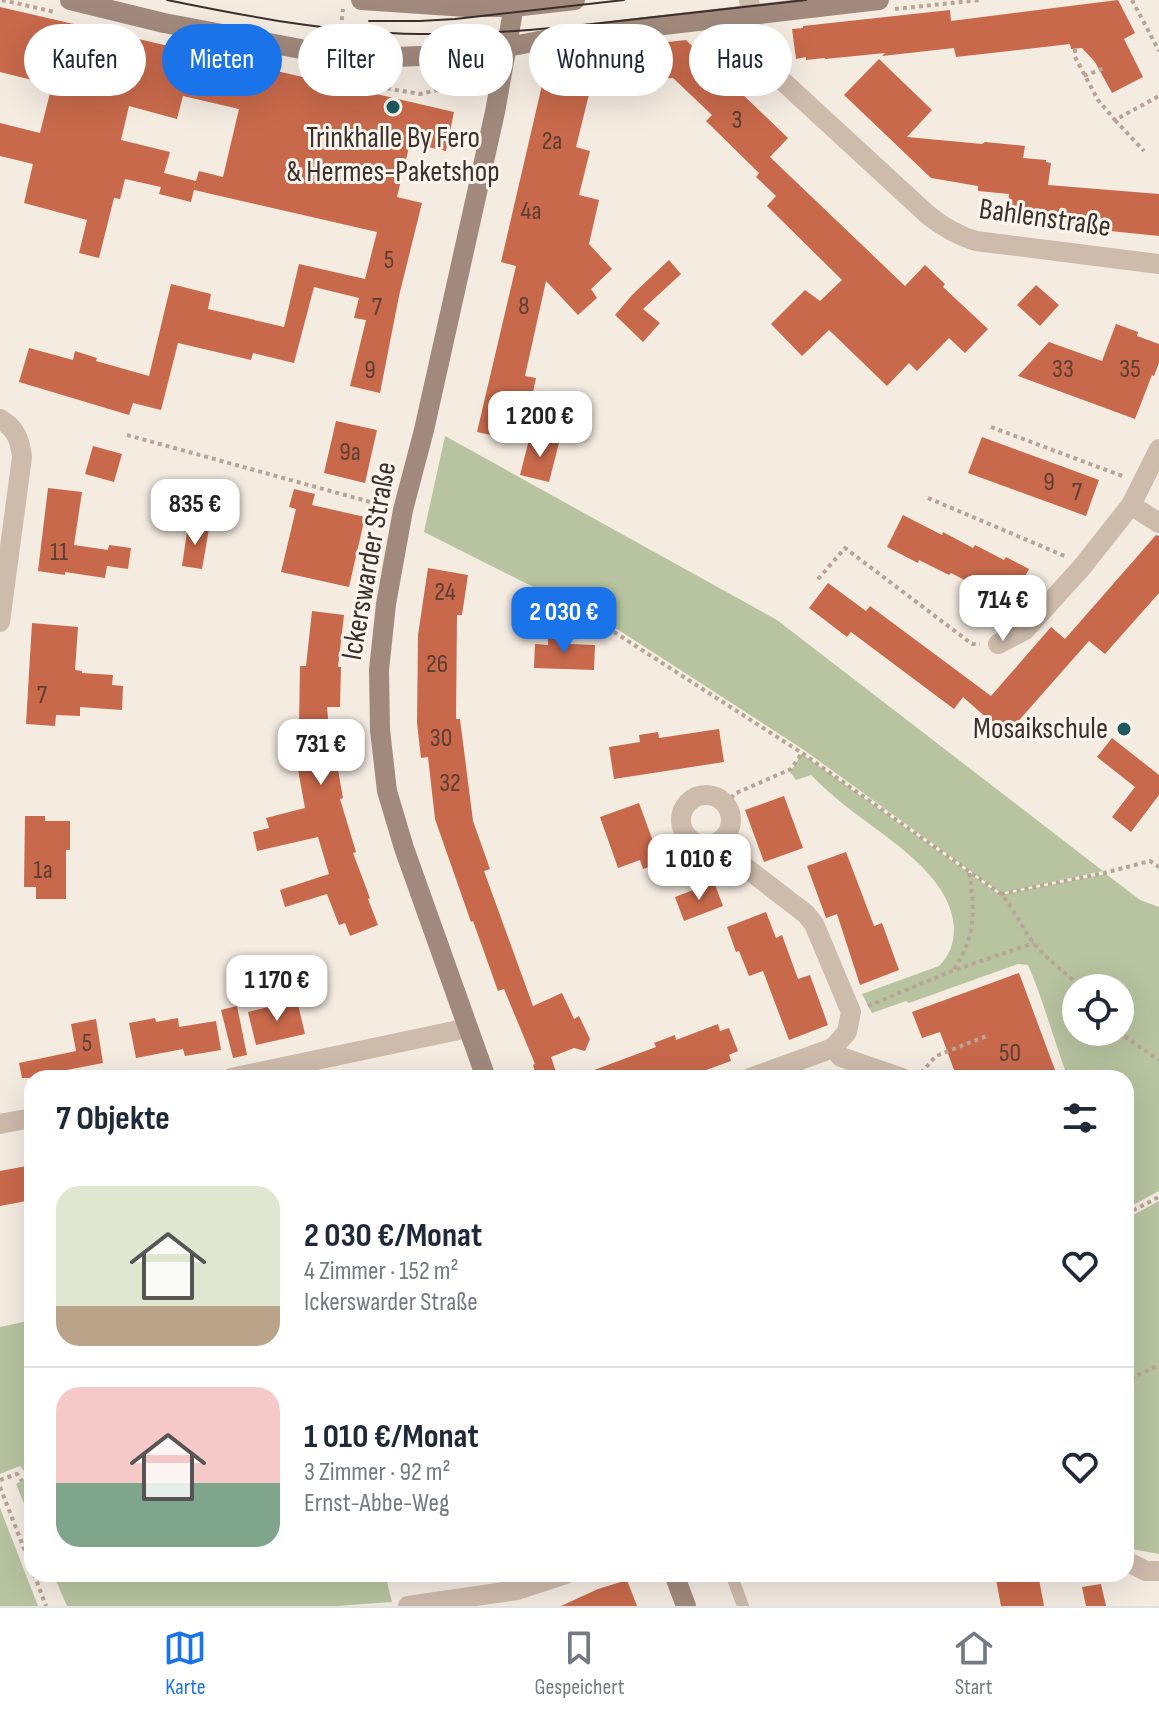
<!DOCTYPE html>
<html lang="de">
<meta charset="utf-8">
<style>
body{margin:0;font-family:"Sofia Sans Condensed",sans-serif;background:#f2f2f3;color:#1f2937;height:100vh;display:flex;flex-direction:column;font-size:30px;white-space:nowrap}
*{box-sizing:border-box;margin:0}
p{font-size:26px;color:#747a83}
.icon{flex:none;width:44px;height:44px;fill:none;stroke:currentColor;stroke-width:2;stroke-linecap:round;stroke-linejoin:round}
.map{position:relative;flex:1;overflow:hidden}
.sheet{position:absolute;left:24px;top:1070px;width:1110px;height:512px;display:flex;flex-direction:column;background:#fff;border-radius:24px;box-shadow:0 8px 32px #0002}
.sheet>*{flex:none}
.top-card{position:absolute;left:24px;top:24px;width:1112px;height:72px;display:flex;gap:16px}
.controls{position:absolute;left:1062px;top:974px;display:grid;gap:16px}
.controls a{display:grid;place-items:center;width:72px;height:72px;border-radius:50%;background:#fff;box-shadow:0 8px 32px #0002;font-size:40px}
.price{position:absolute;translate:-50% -68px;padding:0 18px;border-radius:16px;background:#fff;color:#222;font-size:26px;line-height:52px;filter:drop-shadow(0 2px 4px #0008)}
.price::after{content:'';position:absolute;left:50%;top:48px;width:24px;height:18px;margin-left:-12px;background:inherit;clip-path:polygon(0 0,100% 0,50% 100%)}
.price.on{background:#1a73e8;color:#fff}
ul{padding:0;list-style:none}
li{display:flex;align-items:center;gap:24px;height:200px;padding:0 32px}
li+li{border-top:2px solid #e0e1e3}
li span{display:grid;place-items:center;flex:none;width:224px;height:160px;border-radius:24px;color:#555}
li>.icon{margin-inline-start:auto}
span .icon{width:96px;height:96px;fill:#fffc;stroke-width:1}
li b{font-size:34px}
h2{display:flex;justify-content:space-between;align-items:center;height:96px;padding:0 32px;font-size:34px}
.tag{padding:0 28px;border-radius:36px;background:#fff;box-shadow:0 8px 32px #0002;font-size:28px;line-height:72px}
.tag.on{background:#1a73e8;color:#fff}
.dock{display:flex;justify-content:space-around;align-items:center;height:112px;border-top:2px solid #e0e1e3;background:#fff;font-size:22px;color:#747a83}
.dock a{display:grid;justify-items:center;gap:4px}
.dock .on{color:#1a73e8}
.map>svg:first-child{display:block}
.green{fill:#b8c4a0;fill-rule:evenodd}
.building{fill:#c8694b;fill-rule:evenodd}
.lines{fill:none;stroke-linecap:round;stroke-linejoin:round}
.path{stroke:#b9a596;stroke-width:4;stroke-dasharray:4 4;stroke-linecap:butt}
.lane{stroke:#cdbbac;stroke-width:12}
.street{stroke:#cdbbac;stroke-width:20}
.secondary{stroke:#a18a7d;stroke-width:20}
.tram{stroke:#3b302b;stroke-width:2}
.poi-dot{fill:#1f5a5e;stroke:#fbf5ee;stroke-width:3}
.labels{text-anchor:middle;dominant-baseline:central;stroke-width:6;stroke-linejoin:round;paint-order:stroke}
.number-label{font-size:26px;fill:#5e3e33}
.poi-label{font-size:30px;fill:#3b302b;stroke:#fbf5ee}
.street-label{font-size:30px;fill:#3b302b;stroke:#fbf5ee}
</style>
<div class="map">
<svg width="1159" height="1606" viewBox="0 0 1159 1606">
<rect width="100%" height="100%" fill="#f4ebe1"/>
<g class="green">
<polygon points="445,436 777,620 1103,871 1001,893 804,750 617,629 424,532"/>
<path d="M802 754 1000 895 1106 874 1140 900 1159 907V1191L1126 1209V1078H1068C1054 1041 1044 1002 1028 965L1018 964 909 1003 906 1001 872 1013 862 994 939 966C950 955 954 943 954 928 952 874 880 834 843 804 832 795 821 785 811 775L796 780 790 772ZM1076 988H1120V1032H1076Z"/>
<polygon points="1159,1201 1159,1554 1126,1548 1126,1219"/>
<polygon points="32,1320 32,1523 16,1484 29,1477 20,1466 0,1474 0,1327"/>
<polygon points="0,1508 38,1606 0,1606"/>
<polygon points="53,1574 385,1574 392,1602 336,1606 67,1606"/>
</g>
<g class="building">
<polygon points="1118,0 1135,33 1124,39 1143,77 1112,93 1095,62 1082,48 1071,49 1070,44 956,57 954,48 882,56 885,53 825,59 825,58 806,60 806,57 796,59 792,29 803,28 803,26 950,10 951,21"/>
<path d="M0 7 454 112 446 151 410 143 397 197 422 203 399 296 380 393 350 386 366 320 354 318 359 298 314 287 294 363 253 353 251 360 178 343 161 410 133 403 129 415 19 382 29 348 73 360 75 351 97 358 96 361 149 376 171 284 211 294 208 309 284 327 299 264 365 279 377 232 194 190 196 181 191 202 159 194 161 187 125 179 120 199 114 198 99 258 79 253 87 220 24 203 33 164 0 156V123L40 133 52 85 0 72ZM183 96 239 109 223 177 199 171 196 181 164 173 170 152 121 140 129 106 177 119Z"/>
<polygon points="686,40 788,138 770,157 905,286 925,265 945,284 943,287 988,329 965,353 949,338 917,371 909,363 887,386 829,330 802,356 771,324 805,290 820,301 842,280 767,206 776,196 756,177 759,173 706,121 712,115 673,78 591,86 576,147 590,151 579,195 599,200 589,244 612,269 591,289 597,298 578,315 546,281 525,376 536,378 531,401 522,399 513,440 477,432 516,266 501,262 549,55"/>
<polygon points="879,59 932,110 907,137 982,144 985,142 1025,146 1023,158 1046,160 1046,162 1051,163 1048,185 1159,194 1159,236 1110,231 1111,228 1044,221 1045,210 1008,206 1009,194 978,191 978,186 931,178 844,95"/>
<polygon points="669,260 681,274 643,309 660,323 643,342 615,315 633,294"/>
<polygon points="1036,285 1059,305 1040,326 1017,305"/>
<polygon points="1116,324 1138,332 1137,336 1159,344 1159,363 1154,376 1152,375 1135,419 1018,376 1049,342 1102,361"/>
<polygon points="336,421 377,430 365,483 324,473"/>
<polygon points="530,436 559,443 549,482 520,475"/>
<polygon points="982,437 1099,480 1086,516 968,473"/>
<polygon points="93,446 122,454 114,482 85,474"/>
<polygon points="48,488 82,492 74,545 108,550 109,545 131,548 128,569 107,566 105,578 65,572 65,575 38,571"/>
<polygon points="294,489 315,494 312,505 365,517 349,587 281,572 296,509 289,507"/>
<polygon points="903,515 942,535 943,532 973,548 975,545 1004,560 1006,557 1029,569 1012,602 982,586 980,588 951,573 949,575 919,560 918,563 887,547"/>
<polygon points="188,525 209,529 202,569 182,566"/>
<polygon points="1156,535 1159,536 1159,593 1105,654 1089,641 1006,735 963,697 954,709 851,632 847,637 809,608 828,583 866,611 870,606 991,696 1051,627 1065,639"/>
<polygon points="428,568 468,575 462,615 457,615 456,719 460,719 473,821 490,869 484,871 533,1006 562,993 574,1019 579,1016 590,1039 585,1051 574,1048 551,1057 558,1078 537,1078 533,1065 535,1064 504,989 498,991 473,921 471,922 435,819 428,757 421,758 417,723 418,635"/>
<polygon points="312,611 344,615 338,667 341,667 340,707 327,707 333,771 338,770 343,798 340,799 356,852 353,853 370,898 368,899 378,925 350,936 345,923 339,925 327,894 285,907 280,890 329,874 318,837 257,851 253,832 269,828 266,818 305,808 297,764 290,765 286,725 299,724 300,666 306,666"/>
<polygon points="32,623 78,627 75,670 82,671 82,673 113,675 112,685 123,686 122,710 80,707 80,716 56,715 55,726 26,724"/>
<polygon points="548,636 571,637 570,644 595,645 594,670 534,668 535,644 548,645"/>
<polygon points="719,729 724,762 614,779 609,747 640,742 639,735 658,732 659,738"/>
<polygon points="1112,738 1159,775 1159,795 1131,832 1112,817 1135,787 1097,757"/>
<polygon points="784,796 803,848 764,862 745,810"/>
<polygon points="639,803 661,863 643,869 640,860 618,868 600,817"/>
<polygon points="25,816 45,816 45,821 70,821 70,850 66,850 66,899 36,899 36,887 24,887"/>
<polygon points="846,852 874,926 882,923 899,970 860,985 837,914 826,918 807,866"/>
<polygon points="714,882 723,906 684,921 675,897"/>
<polygon points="766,912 776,938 782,935 798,979 810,975 828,1025 789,1040 763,971 749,976 739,951 736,952 727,927"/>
<polygon points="1019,973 1058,1078 957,1078 940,1032 922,1038 912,1012"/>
<polygon points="297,1000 305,1034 256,1045 248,1012"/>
<polygon points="237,1006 247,1055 233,1058 221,1010"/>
<polygon points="155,1018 156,1022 178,1018 179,1027 216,1021 221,1050 185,1056 183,1049 136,1058 129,1023"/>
<polygon points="96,1019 103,1063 51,1073 52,1078 22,1078 19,1063 76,1051 71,1024"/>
<polygon points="718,1024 720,1031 729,1028 738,1051 729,1055 731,1061 684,1078 578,1078 578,1076 656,1047 654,1043 675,1035 676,1040"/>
<polygon points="32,1165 32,1200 0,1206 0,1171"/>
<polygon points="995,1574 1038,1574 1044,1606 1001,1606"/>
<polygon points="627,1580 637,1606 561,1606 598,1589"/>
<polygon points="1101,1584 1106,1606 1086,1606 1082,1587"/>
</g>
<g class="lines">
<g class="path">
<polyline points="2,0 55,12"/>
<polyline points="1132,0 1159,51"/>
<polyline points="895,9 980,0"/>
<polyline points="340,36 343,9"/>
<polyline points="1075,49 1075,57 1098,100 1115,120 1159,96"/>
<polyline points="341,76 356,83 420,94 480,80"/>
<polyline points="1084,76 1104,68"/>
<polyline points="1115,120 1144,151"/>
<polyline points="991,427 1125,477"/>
<polyline points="127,435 385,506"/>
<polyline points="928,498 1067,557"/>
<polyline points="818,579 845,548 972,644 980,644"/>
<path d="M614 632 802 753 1001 894C1016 911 1023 932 1038 948 1051 963 1068 974 1081 988"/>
<polyline points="727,805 734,794 791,769 802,753"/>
<polyline points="1001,894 1104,873 1150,861 1159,867"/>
<path d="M954 969C976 936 975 911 969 872"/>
<polyline points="868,1006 952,971 1034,943"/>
<polyline points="1118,1032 1159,1060"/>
<polyline points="921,1073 936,1056 989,1035"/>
<polyline points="1126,1214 1159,1197"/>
<polyline points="1126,1386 1134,1377 1159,1365"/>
<polyline points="0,1480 17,1474 22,1481"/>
<polyline points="0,1487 32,1569"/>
<polyline points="34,1574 46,1606"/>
</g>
<polyline class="lane" points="731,1574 743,1606"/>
<g class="street">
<path d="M749 0C753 30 758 50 776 75L928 215C943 227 958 236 976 241L1159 264"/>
<path d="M0 419C16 428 20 440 22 457L0 622"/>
<polyline points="1131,505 1159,523"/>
<polyline points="998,644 1025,630 1082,567 1131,505 1159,449"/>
<circle cx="706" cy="820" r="25"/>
<polyline points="719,842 732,857 806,914 814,924 851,1012 847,1032 833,1048 841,1057 902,1078"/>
<polyline points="231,1078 468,1028"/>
<polyline points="750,1078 833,1048"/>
<polyline points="0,1124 32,1118"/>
<polyline points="1126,1561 1146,1571 1159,1571"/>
<polyline points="408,1606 517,1590 566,1574"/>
</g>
<g class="secondary">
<polyline points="70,0 164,23 327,54 395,57 446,55 507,47 560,37 879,0"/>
<polyline points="361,0 466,7 513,7 575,0"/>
<polyline points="486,1078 404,848 387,791 380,730 379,670 386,604 403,510 424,430 495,112 515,0"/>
<polyline points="674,1574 686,1606"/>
</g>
<g class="tram">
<path d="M167 0C250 17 334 33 419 34 487 35 552 29 619 21 682 14 744 7 806 0"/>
<polyline points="369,21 420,21 455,19 624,0"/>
</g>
</g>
<g class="poi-dot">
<circle cx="393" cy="107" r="8"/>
<circle cx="1124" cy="729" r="8"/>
</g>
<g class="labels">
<g class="number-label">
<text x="737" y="120">3</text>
<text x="552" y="141">2a</text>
<text x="531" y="211">4a</text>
<text x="389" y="260">5</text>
<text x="524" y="306">8</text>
<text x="377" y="307">7</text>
<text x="1063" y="369">33</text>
<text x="1130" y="369">35</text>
<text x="370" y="370">9</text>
<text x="350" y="452">9a</text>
<text x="1049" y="482">9</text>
<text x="1077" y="492">7</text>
<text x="59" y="552">11</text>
<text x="445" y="592">24</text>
<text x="437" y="664">26</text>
<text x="42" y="695">7</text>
<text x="441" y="738">30</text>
<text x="450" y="783">32</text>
<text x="43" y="870">1a</text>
<text x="87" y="1043">5</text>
<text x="1010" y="1053">50</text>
</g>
<g class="poi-label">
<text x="393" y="138">Trinkhalle By Fero<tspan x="393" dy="34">&amp; Hermes-Paketshop</tspan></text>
<text x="1108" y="729" text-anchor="end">Mosaikschule</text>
</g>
<g class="street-label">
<text transform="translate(1045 218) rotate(8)">Bahlenstraße</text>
<text transform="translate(369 561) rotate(-80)">Ickerswarder Straße</text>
</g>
</g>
</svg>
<div class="controls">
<a><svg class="icon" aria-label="locate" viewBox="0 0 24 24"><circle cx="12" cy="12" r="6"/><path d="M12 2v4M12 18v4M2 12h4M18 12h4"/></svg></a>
</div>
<b class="price" style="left:540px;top:459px">1 200 €</b>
<b class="price" style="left:195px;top:547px">835 €</b>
<b class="price" style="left:1003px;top:643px">714 €</b>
<b class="price on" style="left:564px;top:655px">2 030 €</b>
<b class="price" style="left:321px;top:787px">731 €</b>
<b class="price" style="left:699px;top:902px">1 010 €</b>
<b class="price" style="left:277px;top:1023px">1 170 €</b>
<div class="top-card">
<a class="tag">Kaufen</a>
<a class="tag on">Mieten</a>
<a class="tag">Filter</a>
<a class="tag">Neu</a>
<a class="tag">Wohnung</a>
<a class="tag">Haus</a>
</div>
<section class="sheet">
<h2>7 Objekte<svg class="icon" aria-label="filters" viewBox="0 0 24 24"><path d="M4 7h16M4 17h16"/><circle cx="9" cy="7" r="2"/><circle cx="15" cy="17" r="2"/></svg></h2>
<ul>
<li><span style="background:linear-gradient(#dfe7d0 75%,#b9a48a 0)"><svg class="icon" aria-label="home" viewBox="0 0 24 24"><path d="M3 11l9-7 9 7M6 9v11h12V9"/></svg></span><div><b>2 030 €/Monat</b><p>4 Zimmer · 152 m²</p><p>Ickerswarder Straße</p></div><svg class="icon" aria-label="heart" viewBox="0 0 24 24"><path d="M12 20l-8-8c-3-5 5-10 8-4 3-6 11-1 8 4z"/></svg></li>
<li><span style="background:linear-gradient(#f6c9c9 60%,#7fa58c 0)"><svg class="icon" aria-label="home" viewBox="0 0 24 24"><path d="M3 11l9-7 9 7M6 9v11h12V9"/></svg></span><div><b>1 010 €/Monat</b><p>3 Zimmer · 92 m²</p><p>Ernst-Abbe-Weg</p></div><svg class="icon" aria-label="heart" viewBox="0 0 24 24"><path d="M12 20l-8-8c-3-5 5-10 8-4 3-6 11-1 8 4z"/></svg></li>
</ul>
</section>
</div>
<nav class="dock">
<a class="on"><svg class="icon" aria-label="map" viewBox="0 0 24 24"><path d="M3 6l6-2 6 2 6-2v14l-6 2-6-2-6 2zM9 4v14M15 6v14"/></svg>Karte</a>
<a><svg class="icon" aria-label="saved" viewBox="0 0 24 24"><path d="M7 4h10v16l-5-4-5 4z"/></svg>Gespeichert</a>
<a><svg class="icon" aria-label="home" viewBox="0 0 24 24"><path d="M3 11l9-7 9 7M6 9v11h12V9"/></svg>Start</a>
</nav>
